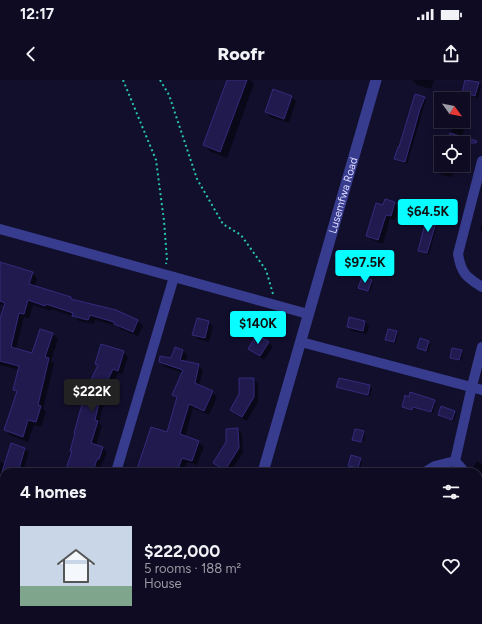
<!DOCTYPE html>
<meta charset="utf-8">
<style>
body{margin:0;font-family:Figtree,sans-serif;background:#17142a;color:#f1f3f6;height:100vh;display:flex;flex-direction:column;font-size:15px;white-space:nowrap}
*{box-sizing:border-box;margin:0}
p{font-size:13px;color:#9b9ba5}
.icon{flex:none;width:22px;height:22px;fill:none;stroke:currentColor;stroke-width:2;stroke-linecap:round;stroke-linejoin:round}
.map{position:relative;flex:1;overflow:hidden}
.drawer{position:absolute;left:0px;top:388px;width:482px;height:156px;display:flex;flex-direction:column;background:#0e0b22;border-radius:12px 12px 0 0;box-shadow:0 2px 10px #0003,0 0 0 1px #2e2b40}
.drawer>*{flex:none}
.needle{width:26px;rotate:123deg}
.tools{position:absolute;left:434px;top:12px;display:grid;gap:8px}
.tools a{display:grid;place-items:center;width:36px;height:36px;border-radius:0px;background:#0e0b22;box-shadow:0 2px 10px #0003,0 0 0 1px #2e2b40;font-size:20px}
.price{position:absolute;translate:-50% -34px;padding:0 9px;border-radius:4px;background:#07fdff;color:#111;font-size:13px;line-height:26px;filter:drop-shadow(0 1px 2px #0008)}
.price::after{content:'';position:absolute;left:50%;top:24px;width:12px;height:9px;margin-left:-6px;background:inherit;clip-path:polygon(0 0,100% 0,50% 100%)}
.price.selected{background:#222;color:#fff}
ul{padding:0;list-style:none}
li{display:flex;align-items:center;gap:12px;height:100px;padding:0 20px}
li span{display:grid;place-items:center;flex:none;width:112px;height:80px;border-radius:0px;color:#555}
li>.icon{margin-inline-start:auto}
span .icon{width:48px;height:48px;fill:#fffc;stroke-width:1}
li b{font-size:17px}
h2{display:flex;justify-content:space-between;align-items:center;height:48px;padding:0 20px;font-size:17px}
.status{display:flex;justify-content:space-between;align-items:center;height:28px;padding:0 20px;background:#0e0b22;direction:ltr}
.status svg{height:11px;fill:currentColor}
header{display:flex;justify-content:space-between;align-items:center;height:52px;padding:0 20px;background:#0e0b22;font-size:18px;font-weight:800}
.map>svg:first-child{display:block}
.shadow{fill:#0007}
.building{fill:#201a4f;stroke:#332b7c}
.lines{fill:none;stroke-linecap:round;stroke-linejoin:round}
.path{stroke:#28c6ae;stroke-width:2;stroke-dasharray:2 3;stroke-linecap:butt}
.minor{stroke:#383c8f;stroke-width:10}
.tertiary{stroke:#383c8f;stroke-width:11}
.labels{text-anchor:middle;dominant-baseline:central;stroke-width:3.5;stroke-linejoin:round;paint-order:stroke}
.street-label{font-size:11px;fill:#dcdbff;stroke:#120f2d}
</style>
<div class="status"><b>12:17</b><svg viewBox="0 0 49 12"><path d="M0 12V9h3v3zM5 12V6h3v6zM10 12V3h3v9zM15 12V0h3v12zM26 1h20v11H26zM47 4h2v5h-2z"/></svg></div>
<header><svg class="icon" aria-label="back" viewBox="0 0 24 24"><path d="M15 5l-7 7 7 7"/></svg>Roofr<svg class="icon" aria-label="share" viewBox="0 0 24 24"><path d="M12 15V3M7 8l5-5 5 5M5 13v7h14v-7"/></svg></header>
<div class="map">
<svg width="482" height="544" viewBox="0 0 482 544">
<rect width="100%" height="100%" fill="#120f2d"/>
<g class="shadow">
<polygon points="229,0 250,0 254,4 227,78 211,72 204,65"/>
<polygon points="413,0 434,0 431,9 417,5"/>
<polygon points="466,0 479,0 478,3 481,6 478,18 466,15 463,12"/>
<polygon points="292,17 296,21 289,43 270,37 266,32"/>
<polygon points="424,18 426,20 407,84 397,81 395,79"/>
<polygon points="463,27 469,31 462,57 470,62 466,74 463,73 463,63 447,63 455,41 463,41"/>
<polygon points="441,84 441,85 455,85 452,97 442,95 439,92"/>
<polygon points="386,120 395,123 399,128 395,140 390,139 383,164 372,160 367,156"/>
<polygon points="437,136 439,138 429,174 421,172 419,170"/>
<polygon points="482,143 482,152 480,150"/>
<polygon points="0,184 32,193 37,198 35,207 71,218 72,220 137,240 143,246 138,256 120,249 118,246 95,240 94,244 79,241 73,236 51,229 51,231 33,225 29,239 24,237 16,269 32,274 53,254 58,259 51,281 54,284 43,329 46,332 41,347 34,345 28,362 10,355 5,350 17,313 14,310 20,290 0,285 0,242 5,226 0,224"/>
<polygon points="371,201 373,203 370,212 360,208"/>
<polygon points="198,239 209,242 213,247 209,262 198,259 194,255"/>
<polygon points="365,242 369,246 367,254 352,251 348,247"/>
<polygon points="396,251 398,253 396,263 388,262 386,260"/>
<polygon points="421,259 431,264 428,272 418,268"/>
<polygon points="268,262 273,267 264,280 249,269"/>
<polygon points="183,271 188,276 185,282 198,285 203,290 199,306 212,312 217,317 209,335 193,328 185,357 199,362 204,367 197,385 187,382 183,392 137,392 168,353 177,319 173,315 183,293 165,287 160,282 171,280"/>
<polygon points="461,271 463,273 461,281 453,279 451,277"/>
<polygon points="123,272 128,277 122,295 118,293 105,319 99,343 102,346 96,366 102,368 107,372 103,383 102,383 98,392 66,392 73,372 71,370 99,286 96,284"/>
<polygon points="254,299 258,303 258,322 247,341 235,334 231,329"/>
<polygon points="339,299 370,306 372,308 370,316 339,308 337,306"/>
<polygon points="434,321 436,323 433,333 415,328 414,331 405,328 403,326"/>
<polygon points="454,332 456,334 454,341 441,337 439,335"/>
<polygon points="238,349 242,354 243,373 230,392 227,392 214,382"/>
<polygon points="364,352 365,354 364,361 354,359"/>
<polygon points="12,365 25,369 29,373 24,387 38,390 40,392 4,392 4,422 0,420 0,382 6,384"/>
<polygon points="361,379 362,381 360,390 351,387 349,385"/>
<polygon points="477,381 482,384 482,393 473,388"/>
<polygon points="395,387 408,391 409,392 394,392"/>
<polygon points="1,482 4,483 4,508 0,507"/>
<polygon points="478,492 482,494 479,503 478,503"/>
<polygon points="0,537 4,538 4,540 27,540 26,544 0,544"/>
<polygon points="112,540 138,540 137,544 110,544"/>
<polygon points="168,540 193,540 190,544 172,544"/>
<polygon points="345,540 362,540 366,544 344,544"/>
<polygon points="390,540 407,540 405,544 393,544"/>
</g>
<g class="building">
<polygon points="227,0 247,0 220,72 203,65"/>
<polygon points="465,0 479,2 475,16 462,12"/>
<polygon points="273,9 292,16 284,39 265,32"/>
<polygon points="415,14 425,17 420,29 405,82 394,79 398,67 399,67"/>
<polygon points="450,53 477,61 476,63 447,63"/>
<polygon points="385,119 395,122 391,136 386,135 378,160 366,156 376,123 383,125"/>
<polygon points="428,132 438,136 427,173 418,171"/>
<polygon points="0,182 33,192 29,204 71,217 71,219 116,230 138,240 133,252 114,244 114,242 90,235 88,240 72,236 73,233 46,224 45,226 28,220 24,234 19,233 11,267 32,273 40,249 53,253 45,277 49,278 38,325 41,326 36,342 28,340 23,357 4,350 17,311 13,310 19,286 0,281 0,239 5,223 0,221"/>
<polygon points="362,197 372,200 368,211 358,208"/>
<polygon points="349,237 365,241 363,251 347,247"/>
<polygon points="197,238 209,241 205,258 192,255"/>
<polygon points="388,249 397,251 394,262 385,260"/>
<polygon points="257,254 269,262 260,276 248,269"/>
<polygon points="420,258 429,261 426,271 417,268"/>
<polygon points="101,264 124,271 118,291 113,289 101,314 95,340 98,341 91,363 103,367 99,379 97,379 93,392 65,392 72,371 70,371 75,353 74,353 86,310 98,285 95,284"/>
<polygon points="175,267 183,270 180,280 199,284 195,303 213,311 204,331 189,324 180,354 199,361 192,381 182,378 177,392 136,392 151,347 167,352 177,317 172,315 183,290 159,282 160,276 171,278"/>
<polygon points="452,268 462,270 459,280 450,278"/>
<polygon points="239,298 254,298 254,317 242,337 230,330 239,314"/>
<polygon points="339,298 370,305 368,315 336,307"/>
<polygon points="410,312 435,320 431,332 413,327 412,330 402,327 405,315 409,317"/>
<polygon points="441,326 455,331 452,340 438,335"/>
<polygon points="238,348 239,368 225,390 213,383 226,362 226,349"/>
<polygon points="355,349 364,351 361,362 352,360"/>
<polygon points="11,363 25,368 18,392 2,392"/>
<polygon points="351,375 361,378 358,388 348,386"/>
</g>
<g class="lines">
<g class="path">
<polyline points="123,0 156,80 164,141 167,180 166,184"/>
<polyline points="160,0 169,15 197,99 223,144 241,155 266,190 273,214"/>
</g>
<g class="minor">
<path d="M482 81 458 174C461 193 466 197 482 207"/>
<polyline points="0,149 308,234"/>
<polyline points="301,262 482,310"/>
<polyline points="455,381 472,306 482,267"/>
<polyline points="455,381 465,392"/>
<polyline points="116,392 174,197"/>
<polyline points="425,392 435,386 455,381"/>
<polyline points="0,442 4,443"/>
<polyline points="70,544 72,540"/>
<polyline points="373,544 374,540"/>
<polyline points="442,544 443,540"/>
</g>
<g class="tertiary">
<path id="s1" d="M263 392 376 0"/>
<polyline points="219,544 220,540"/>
</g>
</g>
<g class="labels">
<g class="street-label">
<text stroke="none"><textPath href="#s1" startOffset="288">Lusemfwa Road</textPath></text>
</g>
</g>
</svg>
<div class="tools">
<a><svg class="needle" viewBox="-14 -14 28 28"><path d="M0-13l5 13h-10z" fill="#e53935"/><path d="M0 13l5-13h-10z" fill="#9b9ba5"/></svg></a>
<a><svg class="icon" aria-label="locate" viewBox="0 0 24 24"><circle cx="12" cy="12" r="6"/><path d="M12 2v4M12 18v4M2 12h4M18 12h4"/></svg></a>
</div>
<b class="price" style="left:428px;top:153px">$64.5K</b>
<b class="price" style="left:365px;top:204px">$97.5K</b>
<b class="price" style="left:258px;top:265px">$140K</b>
<b class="price selected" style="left:92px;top:333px">$222K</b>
<section class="drawer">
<h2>4 homes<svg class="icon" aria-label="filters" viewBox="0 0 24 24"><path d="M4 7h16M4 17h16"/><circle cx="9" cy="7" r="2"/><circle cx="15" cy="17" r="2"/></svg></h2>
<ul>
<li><span style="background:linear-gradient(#c9d6e8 75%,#7fa58c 0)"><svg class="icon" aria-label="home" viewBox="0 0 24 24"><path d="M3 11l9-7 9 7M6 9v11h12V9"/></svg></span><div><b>$222,000</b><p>5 rooms · 188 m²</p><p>House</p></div><svg class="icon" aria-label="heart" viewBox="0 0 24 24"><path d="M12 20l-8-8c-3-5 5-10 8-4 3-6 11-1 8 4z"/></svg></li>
</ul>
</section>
</div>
